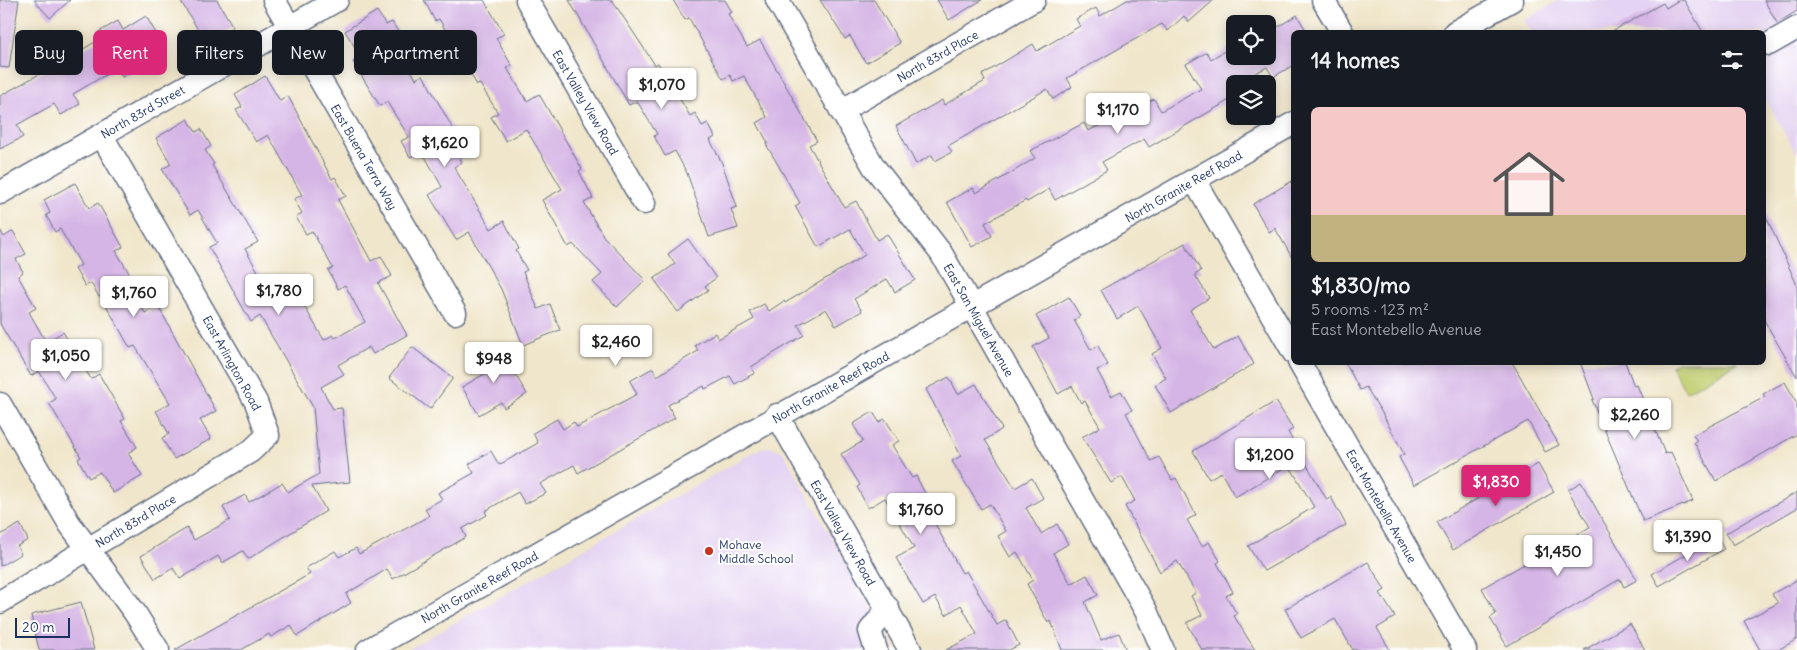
<!DOCTYPE html>
<meta charset="utf-8">
<style>
body{margin:0;font-family:Delius,sans-serif;background:#20242c;color:#f1f3f6;height:100vh;display:flex;flex-direction:column;font-size:19px;white-space:nowrap}
*{box-sizing:border-box;margin:0}
p{font-size:16px;color:#9ea1a6}
.icon{flex:none;width:28px;height:28px;fill:none;stroke:currentColor;stroke-width:2;stroke-linecap:round;stroke-linejoin:round}
.map{position:relative;flex:1;overflow:hidden}
.sheet{position:absolute;left:1291px;top:30px;width:475px;height:335px;display:flex;flex-direction:column;background:#171b24;border-radius:8px;box-shadow:0 2px 12px #0003}
.sheet>*{flex:none}
.guide{position:absolute;left:15px;top:30px;width:475px;height:45px;display:flex;gap:10px}
.tools{position:absolute;left:1226px;top:15px;display:grid;gap:10px}
.tools a{display:grid;place-items:center;width:50px;height:50px;border-radius:8px;background:#171b24;box-shadow:0 2px 12px #0003;font-size:25px}
.scale{position:absolute;left:15px;bottom:12px;width:55px;box-sizing:border-box;padding-left:5px;border:2px solid #1b2f5e;border-top:0;font-size:14px;line-height:18px;white-space:nowrap;color:#1b2f5e;-webkit-text-stroke:4px #fff;paint-order:stroke}
.price{position:absolute;translate:-50% -42px;padding:0 11px;border-radius:5px;background:#fff;color:#222;font-size:16px;line-height:32px;filter:drop-shadow(0 1px 2px #0008)}
.price::after{content:'';position:absolute;left:50%;top:30px;width:15px;height:11px;margin-left:-8px;background:inherit;clip-path:polygon(0 0,100% 0,50% 100%)}
.price.selected{background:#db2777;color:#fff}
ul{padding:0;list-style:none}
li{display:grid;align-content:center;gap:10px;height:265px;padding:0 20px}
li span{display:grid;place-items:center;height:155px;border-radius:8px;color:#555}
li>.icon{margin-inline-start:auto}
span .icon{width:90px;height:90px;fill:#fffc;stroke-width:1}
li b{font-size:21px}
h2{display:flex;justify-content:space-between;align-items:center;height:60px;padding:0 20px;font-size:21px}
.tag{padding:0 18px;border-radius:8px;background:#171b24;box-shadow:0 2px 12px #0003;font-size:18px;line-height:45px}
.tag.selected{background:#db2777;color:#fff}
.map>svg:first-child{display:block}
.built{fill:#e4d3f2}
.green{fill:#c3cf71;stroke:#6f7f68}
.building{fill:#d5b5e5}
.lines{fill:none;stroke-linecap:round;stroke-linejoin:round}
.minor-casing{stroke:#666f84;stroke-width:25}
.minor{stroke:#fff;stroke-width:22}
.poi-dot{fill:#c8321e;stroke:#fff;stroke-width:2}
.labels{text-anchor:middle;dominant-baseline:central;stroke-width:4;stroke-linejoin:round;paint-order:stroke}
.street-label{font-size:12px;fill:#1b2f5e;stroke:#fff}
.poi-label{font-size:12px;fill:#1b2f5e;stroke:#fff;text-anchor:start}
</style>
<div class="map">
<svg width="1797" height="650" viewBox="0 0 1797 650">
<rect width="100%" height="100%" fill="#fff"/>
<filter id="ink" filterUnits="userSpaceOnUse"><feTurbulence type="fractalNoise" baseFrequency=".02" numOctaves="2"/><feDisplacementMap in="SourceGraphic" scale="10" xChannelSelector="R" yChannelSelector="G"/><feConvolveMatrix kernelMatrix="1 2 1 2 8 2 1 2 1" color-interpolation-filters="sRGB"/></filter>
<filter id="wash" filterUnits="userSpaceOnUse"><feTurbulence type="fractalNoise" baseFrequency=".0096" numOctaves="4" result="noise"/><feDisplacementMap in="SourceGraphic" scale="20" xChannelSelector="R" yChannelSelector="G"/><feGaussianBlur stdDeviation="1.12" result="paint"/><feColorMatrix in="noise" values="0 0 0 0 0 0 0 0 0 0 0 0 0 0 0 0 0 1.4 0 .05"/><feComposite in="paint" operator="in"/></filter>
<g filter="url(#wash)">
<rect width="100%" height="100%" fill="#f0e6cb"/>
<g class="built">
<polygon points="1559,0 1797,0 1797,155 1764,96 1764,32 1531,32 1524,21"/>
<polygon points="769,447 778,449 784,453 895,650 407,650 761,448"/>
</g>
<polygon class="green" points="1677,362 1737,362 1737,363 1686,392 1671,366"/>
<g id="blocks">
<g class="building">
<polygon points="0,0 19,0 9,68 0,67"/>
<polygon points="34,0 70,0 50,18"/>
<polygon points="180,0 217,0 233,27 206,43"/>
<polygon points="424,0 484,0 504,34 496,38 512,66 507,68 527,101 539,94 582,169 579,171 593,198 584,203 604,237 645,280 617,307 593,282 602,274 573,244 568,247 542,200 562,189 526,129 506,141 491,117 498,113 480,84 477,85 439,19 435,21"/>
<polygon points="569,0 612,0 655,65 658,63 690,116 695,113 702,126 708,123 715,137 710,140 722,163 737,207 731,209 738,228 709,237 687,173 675,151 665,156 654,136 657,134 637,101 629,105"/>
<polygon points="673,0 725,0 732,12 728,14 747,47 760,40 817,141 809,145 844,207 856,201 877,240 887,234 915,280 895,292 887,279 854,299 862,311 836,326 826,309 798,325 804,335 751,367 755,373 735,384 730,376 705,389 704,386 668,405 675,418 578,473 574,465 540,484 546,493 525,504 518,492 485,511 487,515 462,529 466,537 393,579 387,569 346,594 351,603 297,636 291,625 271,637 269,634 241,650 175,650 310,574 306,568 335,551 339,557 356,548 359,554 429,516 425,509 442,499 438,493 474,473 469,464 491,451 499,465 538,443 533,433 557,419 563,429 574,422 577,427 637,394 630,381 653,368 657,376 698,351 695,345 715,333 718,339 754,319 750,312 764,304 769,311 784,301 785,303 865,255 850,229 818,247 795,206 800,203 766,144 768,143 757,123 767,117 744,76 733,81 730,75 723,79 689,18 685,20"/>
<polygon points="820,0 874,0 900,43 866,63 850,36 845,39"/>
<polygon points="937,0 982,0 949,20"/>
<polygon points="1127,0 1214,0 1189,22 1184,16 1168,31 1162,24 1067,78 1072,87 1053,99 1047,89 948,146 952,152 935,161 932,155 916,164 896,126 942,100 944,105 985,81 982,75 1033,44 1037,51 1080,26 1076,19 1096,8 1100,16"/>
<polygon points="1679,0 1684,0 1703,32 1611,32 1663,3 1666,8"/>
<polygon points="1764,0 1797,0 1797,11 1777,23"/>
<polygon points="377,11 386,25 392,22 402,38 394,42 416,79 423,75 458,138 451,142 462,162 454,167 491,229 504,221 519,249 516,251 527,270 523,272 538,309 550,304 560,330 523,345 501,289 469,232 456,240 429,195 442,187 422,151 410,157 401,141 409,137 387,102 380,106 353,62 361,57 345,31"/>
<polygon points="1297,15 1307,32 1294,32 1294,65 1273,77 1267,67 1235,84 1229,90 1233,98 1149,147 1144,139 1102,162 1107,170 1055,200 1049,189 1027,202 1026,200 985,223 992,236 972,247 947,202 973,188 976,193 1011,173 1035,158 1030,151 1084,123 1088,131 1154,99 1161,111 1201,89 1186,64 1207,52 1211,59 1233,46 1235,56 1268,56 1268,33"/>
<polygon points="146,16 161,42 132,59 137,68 122,77 117,68 73,94 80,104 61,115 54,104 17,125 23,137 0,149 0,96 52,67 48,61 66,50 70,57 100,39 97,33 118,21 123,30"/>
<polygon points="265,76 280,101 288,96 332,179 335,177 346,196 338,200 371,261 381,256 392,276 378,283 407,335 373,354 369,347 338,365 344,374 321,387 333,409 342,408 350,482 312,486 326,511 248,559 243,551 222,563 218,556 180,579 173,568 155,579 141,556 187,528 194,540 230,520 223,507 245,495 249,502 282,483 288,492 319,474 313,407 260,316 251,322 209,247 217,243 198,210 190,215 162,169 171,164 156,138 188,119 196,132 201,129 211,146 205,150 214,164 212,165 258,242 245,249 267,287 280,280 290,298 297,294 324,340 333,335 335,338 365,322 345,285 338,289 328,270 333,268 312,231 306,234 296,217 302,213 294,199 302,195 268,135 256,142 236,110 242,107 235,95"/>
<polygon points="1294,180 1294,261 1275,228 1269,232 1253,204"/>
<polygon points="75,183 89,208 98,203 123,247 116,251 132,278 127,281 145,313 158,306 216,411 200,420 211,439 174,459 162,438 169,434 156,411 170,403 135,346 130,348 101,296 99,297 91,283 85,286 75,269 81,265 60,229 55,232 46,215 50,213 44,200"/>
<polygon points="1764,212 1797,285 1797,377 1764,320"/>
<polygon points="0,230 4,237 13,231 26,254 16,259 23,272 18,276 36,308 29,312 46,342 63,332 91,379 99,374 125,419 121,421 137,447 128,453 142,476 113,493 100,472 89,478 78,459 81,457 49,403 56,399 39,371 31,376 0,324"/>
<polygon points="688,239 716,278 705,286 708,290 678,312 654,279 675,264 668,254"/>
<polygon points="1185,243 1201,271 1195,275 1209,298 1190,310 1214,350 1238,336 1254,364 1171,413 1155,385 1166,378 1152,354 1162,348 1138,306 1117,319 1101,290"/>
<polygon points="1069,297 1080,316 1074,320 1091,350 1098,346 1108,365 1097,370 1111,396 1121,391 1132,410 1126,413 1151,461 1159,457 1172,480 1176,478 1196,515 1187,520 1202,546 1209,542 1220,561 1217,563 1233,592 1226,596 1237,614 1234,616 1255,650 1202,650 1187,623 1202,615 1191,596 1196,593 1177,561 1160,572 1125,506 1135,501 1122,477 1111,483 1082,437 1100,427 1085,401 1081,403 1072,386 1058,394 1033,347 1049,338 1036,316"/>
<polygon points="412,347 453,378 430,409 389,378"/>
<polygon points="499,348 527,394 504,408 501,402 479,415 462,387 486,373 478,361"/>
<polygon points="1345,362 1512,362 1559,445 1545,452 1528,421 1414,485 1399,457 1404,454 1382,413 1366,387 1360,390"/>
<polygon points="1580,362 1625,362 1634,386 1637,385 1665,454 1671,452 1693,501 1643,521 1592,400 1594,399"/>
<polygon points="949,377 958,394 976,384 1002,429 985,440 1015,488 1032,478 1043,498 1026,508 1041,534 1057,524 1068,544 1053,553 1071,584 1087,575 1098,595 1085,602 1101,640 1119,633 1126,650 1062,650 1051,621 1048,623 1027,584 1033,580 1017,552 1010,557 998,536 1006,531 990,504 981,509 952,461 961,456 926,389"/>
<polygon points="1785,382 1797,403 1797,434 1716,481 1694,442 1697,441 1693,435 1765,397 1763,394"/>
<polygon points="1276,401 1293,429 1288,432 1327,500 1331,497 1346,525 1264,571 1248,546 1314,507 1289,465 1235,497 1221,472 1209,479 1193,451"/>
<polygon points="873,412 879,422 885,419 899,441 892,445 912,478 916,476 928,499 923,502 962,573 966,571 997,625 1006,620 1019,645 1009,650 946,650 977,634 961,605 946,615 935,597 923,604 896,558 914,548 885,498 868,508 857,487 860,485 841,454 863,441 853,424"/>
<polygon points="1538,464 1554,492 1453,550 1437,522"/>
<polygon points="1581,482 1637,580 1624,587 1620,579 1507,646 1490,618 1496,614 1482,588 1590,527 1568,490"/>
<polygon points="1797,492 1797,508 1733,545 1726,533"/>
<polygon points="20,524 28,540 17,546 21,554 0,566 0,535"/>
<polygon points="1717,537 1724,549 1659,586 1652,574"/>
<polygon points="1368,562 1385,590 1380,593 1395,617 1377,628 1390,650 1353,650 1335,619 1301,638 1285,609"/>
<polygon points="1797,580 1797,639 1778,650 1760,650 1744,621 1778,603 1772,594"/>
<polygon points="81,602 94,650 39,650 31,615"/>
<polygon points="1630,624 1645,650 1584,650"/>
</g>
</g>
</g>
<g filter="url(#ink)">
<use href="#blocks" fill-opacity="0" stroke="#666f84" stroke-width="1"/>
<g class="lines">
<g class="minor-casing">
<g id="minor">
<path id="s1" d="M274 0 455 313"/>
<path id="s2" d="M527 0 644 203"/>
<path id="s3" d="M777 0 874 167 941 253 1146 611 1163 650"/>
<polyline points="1323,0 1342,32"/>
<polyline points="1455,32 1512,0"/>
<polyline points="1769,44 1797,28"/>
<path id="s4" d="M841 111 1034 0"/>
<polyline points="1194,180 1294,353"/>
<path id="s5" d="M0 193 337 0"/>
<path id="s6" d="M1299 362 1465 650"/>
<polyline points="0,404 69,523 135,613 158,650"/>
<path id="s7" d="M777 415 910 650"/>
<path id="s8" d="M0 602 251 451 268 435 256 402 102 136"/>
<path id="s9" d="M368 650 1294 123"/>
<polyline points="876,650 870,631 888,608"/>
</g>
</g>
<use href="#minor" class="minor"/>
</g>
</g>
<circle class="poi-dot" cx="709" cy="551" r="5"/>
<g class="labels">
<g class="street-label">
<text stroke="none"><textPath href="#s4" startOffset="111">North 83rd Place</textPath></text>
<text stroke="none"><textPath href="#s2" startOffset="118">East Valley View Road</textPath></text>
<text stroke="none"><textPath href="#s5" startOffset="164">North 83rd Street</textPath></text>
<text stroke="none"><textPath href="#s1" startOffset="181">East Buena Terra Way</textPath></text>
<text stroke="none"><textPath href="#s9" startOffset="938">North Granite Reef Road</textPath></text>
<text stroke="none"><textPath href="#s3" startOffset="379">East San Miguel Avenue</textPath></text>
<text transform="translate(232 363) rotate(61)">East Arlington Road</text>
<text stroke="none"><textPath href="#s9" startOffset="532">North Granite Reef Road</textPath></text>
<text stroke="none"><textPath href="#s6" startOffset="166">East Montebello Avenue</textPath></text>
<text stroke="none"><textPath href="#s8" startOffset="158">North 83rd Place</textPath></text>
<text stroke="none"><textPath href="#s7" startOffset="135">East Valley View Road</textPath></text>
<text stroke="none"><textPath href="#s9" startOffset="128">North Granite Reef Road</textPath></text>
</g>
<g class="poi-label">
<text x="719" y="544">Mohave<tspan x="719" dy="14">Middle School</tspan></text>
</g>
</g>
</svg>
<div class="tools">
<a><svg class="icon" aria-label="locate" viewBox="0 0 24 24"><circle cx="12" cy="12" r="6"/><path d="M12 2v4M12 18v4M2 12h4M18 12h4"/></svg></a>
<a><svg class="icon" aria-label="layers" viewBox="0 0 24 24"><path d="M12 4l9 5-9 5-9-5zM3 14l9 5 9-5"/></svg></a>
</div>
<div class="scale">20 m</div>
<b class="price" style="left:662px;top:110px">$1,070</b>
<b class="price" style="left:1118px;top:135px">$1,170</b>
<b class="price" style="left:445px;top:168px">$1,620</b>
<b class="price" style="left:279px;top:316px">$1,780</b>
<b class="price" style="left:134px;top:318px">$1,760</b>
<b class="price" style="left:616px;top:367px">$2,460</b>
<b class="price" style="left:66px;top:381px">$1,050</b>
<b class="price" style="left:494px;top:384px">$948</b>
<b class="price" style="left:1635px;top:440px">$2,260</b>
<b class="price" style="left:1270px;top:480px">$1,200</b>
<b class="price selected" style="left:1496px;top:507px">$1,830</b>
<b class="price" style="left:921px;top:535px">$1,760</b>
<b class="price" style="left:1688px;top:562px">$1,390</b>
<b class="price" style="left:1558px;top:577px">$1,450</b>
<div class="guide">
<a class="tag">Buy</a>
<a class="tag selected">Rent</a>
<a class="tag">Filters</a>
<a class="tag">New</a>
<a class="tag">Apartment</a>
</div>
<section class="sheet">
<h2>14 homes<svg class="icon" aria-label="filters" viewBox="0 0 24 24"><path d="M4 7h16M4 17h16"/><circle cx="9" cy="7" r="2"/><circle cx="15" cy="17" r="2"/></svg></h2>
<ul>
<li><span style="background:linear-gradient(#f6c9c9 70%,#c2b280 0)"><svg class="icon" aria-label="home" viewBox="0 0 24 24"><path d="M3 11l9-7 9 7M6 9v11h12V9"/></svg></span><div><b>$1,830/mo</b><p>5 rooms · 123 m²</p><p>East Montebello Avenue</p></div></li>
</ul>
</section>
</div>
